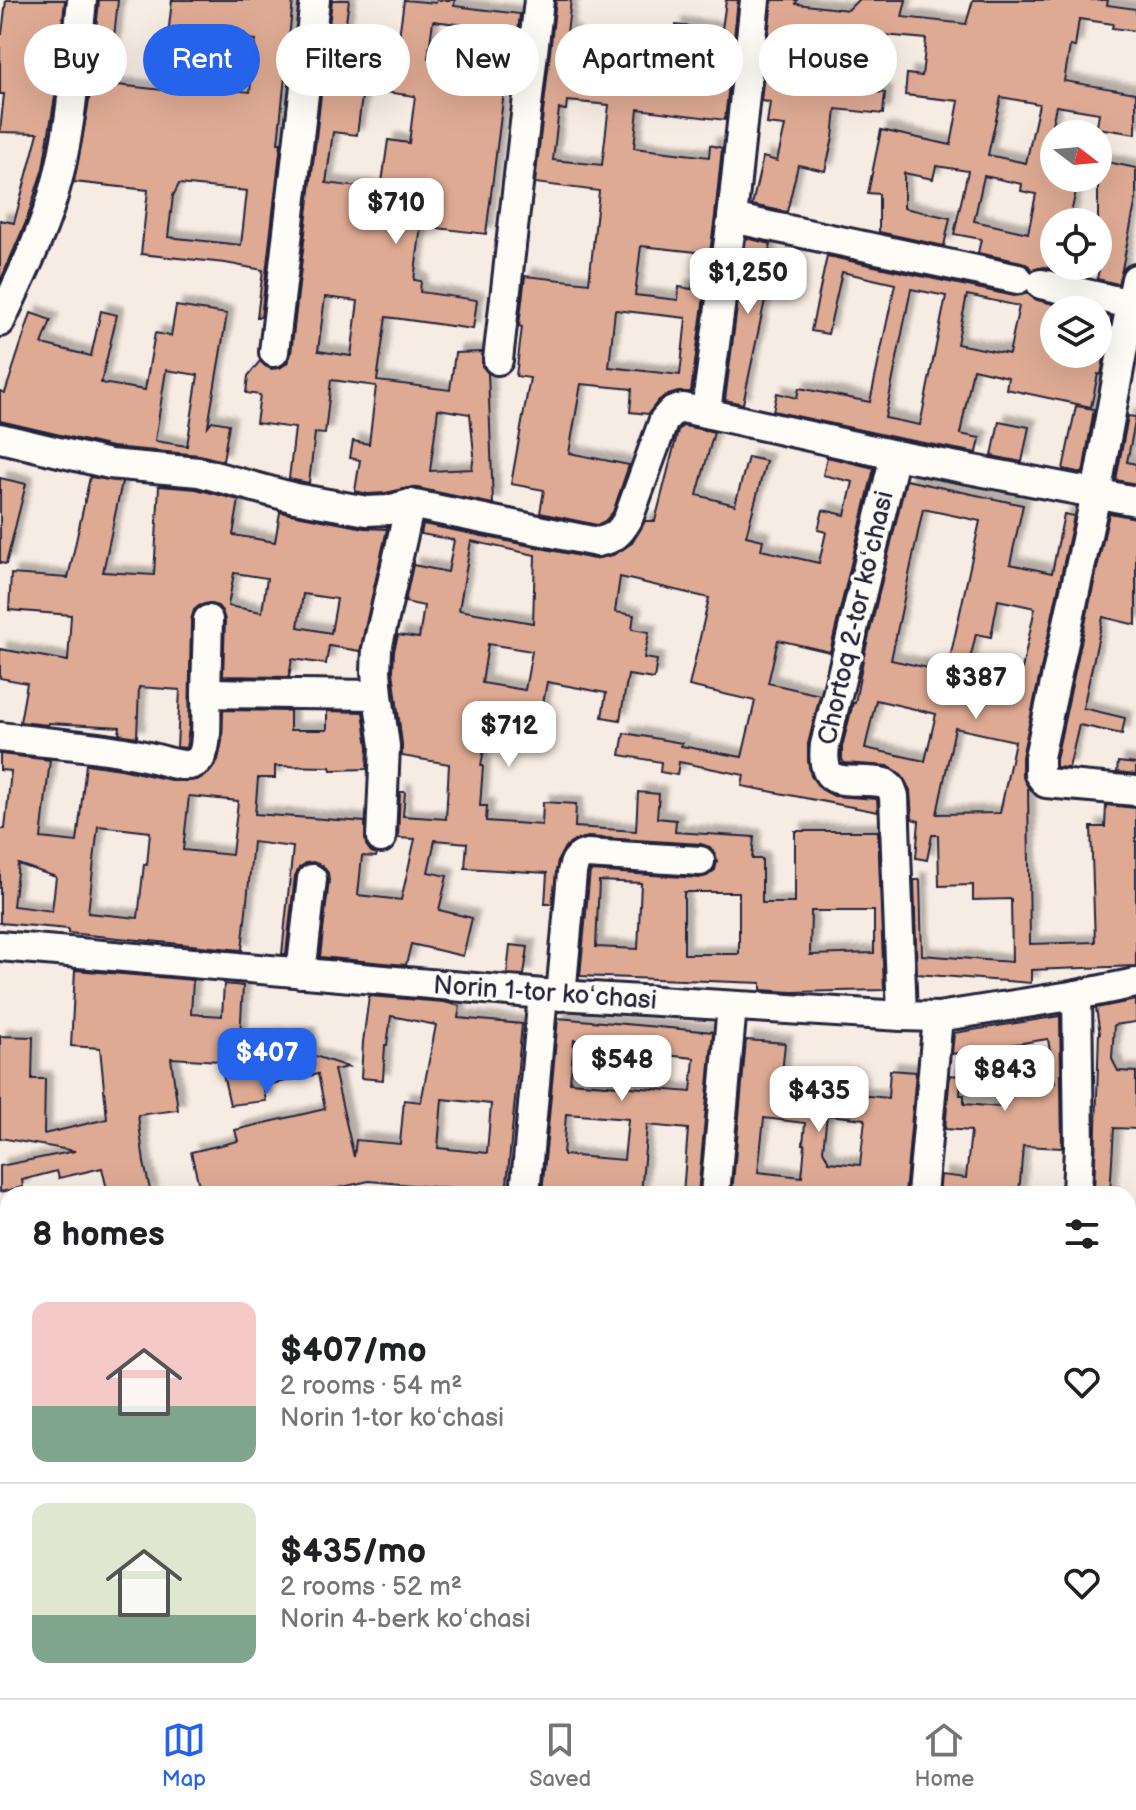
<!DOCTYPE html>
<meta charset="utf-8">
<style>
body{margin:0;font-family:"Balsamiq Sans",sans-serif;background:#f6f6f6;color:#202124;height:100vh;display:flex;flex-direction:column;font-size:30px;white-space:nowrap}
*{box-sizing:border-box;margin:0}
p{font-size:26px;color:#757577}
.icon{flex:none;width:44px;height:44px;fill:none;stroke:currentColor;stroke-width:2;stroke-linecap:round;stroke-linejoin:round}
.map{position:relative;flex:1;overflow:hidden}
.sheet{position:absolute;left:0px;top:1186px;width:1136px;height:512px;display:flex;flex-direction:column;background:#fff;border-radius:24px 24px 0 0;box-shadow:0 8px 32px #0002}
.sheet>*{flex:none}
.hud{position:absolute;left:24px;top:24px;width:1088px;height:72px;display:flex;gap:16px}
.needle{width:52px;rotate:106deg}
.buttons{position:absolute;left:1040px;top:120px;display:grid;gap:16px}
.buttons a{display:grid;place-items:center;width:72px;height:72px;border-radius:50%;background:#fff;box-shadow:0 8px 32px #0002;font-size:40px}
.price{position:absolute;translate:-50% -68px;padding:0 18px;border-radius:16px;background:#fff;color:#222;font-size:26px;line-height:52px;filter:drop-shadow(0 2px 4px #0008)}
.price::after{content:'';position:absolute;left:50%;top:48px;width:24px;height:18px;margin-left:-12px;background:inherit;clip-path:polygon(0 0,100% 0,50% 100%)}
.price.selected{background:#2563eb;color:#fff}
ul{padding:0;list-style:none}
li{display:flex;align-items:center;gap:24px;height:200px;padding:0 32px}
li+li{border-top:2px solid #e0e0e0}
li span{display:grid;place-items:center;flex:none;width:224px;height:160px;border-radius:16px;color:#555}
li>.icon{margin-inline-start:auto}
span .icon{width:96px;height:96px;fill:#fffc;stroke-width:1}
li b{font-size:34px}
h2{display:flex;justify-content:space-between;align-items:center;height:96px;padding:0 32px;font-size:34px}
.pill{padding:0 28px;border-radius:36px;background:#fff;box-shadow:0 8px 32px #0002;font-size:28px;line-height:72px}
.pill.selected{background:#2563eb;color:#fff}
.menu{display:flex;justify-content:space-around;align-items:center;height:112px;border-top:2px solid #e0e0e0;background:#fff;font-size:22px;color:#757577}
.menu a{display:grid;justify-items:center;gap:4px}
.menu .selected{color:#2563eb}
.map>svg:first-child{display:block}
.built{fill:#f0d8cb}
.building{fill:#dfaa93;stroke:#22223b;stroke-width:2;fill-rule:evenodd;filter:url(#shadow)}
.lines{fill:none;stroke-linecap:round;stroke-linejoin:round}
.minor-casing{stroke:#22223b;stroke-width:34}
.minor{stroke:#fdfcf7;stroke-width:28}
.labels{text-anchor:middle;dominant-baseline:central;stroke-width:7;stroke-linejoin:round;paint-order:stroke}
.street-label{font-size:26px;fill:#22223b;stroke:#fdfcf7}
</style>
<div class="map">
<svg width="1136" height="1698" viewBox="0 0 1136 1698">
<defs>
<filter id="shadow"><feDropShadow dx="7" dy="-7" stdDeviation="2" flood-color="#0004"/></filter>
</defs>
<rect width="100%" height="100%" fill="#f7ece3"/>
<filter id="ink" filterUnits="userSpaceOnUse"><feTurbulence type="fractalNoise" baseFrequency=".0125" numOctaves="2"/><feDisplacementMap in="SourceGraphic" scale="16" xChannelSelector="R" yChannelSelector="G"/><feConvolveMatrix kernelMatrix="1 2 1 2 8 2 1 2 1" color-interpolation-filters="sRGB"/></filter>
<g filter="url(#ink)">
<polygon class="built" points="0,1620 8,1650 8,1689 0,1693"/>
<g class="building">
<polygon points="6,0 65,0 55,97 43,168 26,222 0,282 0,220 14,223 38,133 0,132 4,94 0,94 0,34 2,34"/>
<path d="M99 0H118L109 84 162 90 172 0H293L278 143H281L261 317H257L263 270 225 263 141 254 148 190 74 182 89 101ZM219 36 256 40 250 92 213 88ZM179 184 247 191 241 245 168 237 173 196Z"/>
<path d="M332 0H349L340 66 394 73 404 0 436 3 437 0H455L454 6 520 14 511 93 504 92 486 234 421 226 414 280 421 281 420 292 477 300 473 329 386 317 377 381 450 390 455 353 482 352V366L488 373 493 504 413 487 385 493 368 494 355 491 360 460 350 458 353 441 369 444 376 386 331 380 325 434 315 433 309 483 289 479 295 428 256 423 260 395 246 393 248 376 260 361 265 366 271 369 280 368 287 363 291 354ZM433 21 496 29 491 66 428 58ZM363 89 415 96 409 143 388 140 381 190 326 183 333 132 357 135ZM325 297 358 301 351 356 318 351ZM438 409 470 414 474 454 472 469 430 471Z"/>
<path d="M556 0H571L567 33 573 34 568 79 611 84 615 40 646 43 641 87 701 94 707 50 674 46 676 25 722 30 726 0H738L725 120 638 109 634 148 709 157 710 145 722 148 715 216 691 392H678L665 396 658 401 648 414 630 412 632 389 581 384 569 453 629 465 613 512 605 521 597 525 540 513 544 490 511 484 530 378 516 376 522 327 519 326 525 276 589 283 599 191 535 183ZM567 101 609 105 602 165 553 160 559 109 566 110ZM641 246 696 252 692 289 679 287 678 300 635 295ZM615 310 686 318 680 375 609 367Z"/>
<path d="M772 0H797L796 4 848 10 858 0H906L902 17 966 24 973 0H1108L1107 5 1136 9V31L1112 28 1113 24 1079 19 1075 47 1070 46 1064 81 1136 93V134L1098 128 1097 126 1099 113 1056 106 1044 161 1054 162V178H1079L1069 222H1054V266H1062L1061 271 1044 267 1032 270 1029 266 1022 262 978 253 981 239 954 234 968 171 936 166 933 179 904 173V208L950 218 944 246 879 232V194L868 193 881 130 951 145 959 101 905 95 907 74 922 76 926 39 852 32 845 89 885 93 883 114 836 109 833 138 825 171 798 165 787 212 752 205 763 157 777 161 785 126 767 124 770 102 761 101ZM1001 97 1039 104 1026 163 988 155ZM984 176 1022 184 1021 191 1036 194 1028 233 974 221Z"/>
<polygon points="1098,160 1136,168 1136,199 1122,269 1118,284 1097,279 1103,250 1098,249"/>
<polygon points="746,238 771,244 767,260 773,262 743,404 725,400"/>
<path d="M827 256 1014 296 1022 295 1027 293 1037 300 1054 304V333L1049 358 1081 365 1084 354H1098V314L1111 317 1101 375 1098 374 1091 407 1006 389 1008 377 973 369 960 434 980 438 977 453 898 438 773 411 777 393 797 398 799 388 870 402 895 284 842 272 828 334 811 331ZM911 289 946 296 920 425 885 418ZM967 295 1019 306 1009 354 957 344Z"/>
<path d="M176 306 227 314 208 426 212 421 229 424 223 461 200 455 112 447 0 421V391L5 393 31 313 51 320 42 344 91 356 101 311 117 315 101 383 145 390 155 333 171 336ZM166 370 198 375 187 446 155 441Z"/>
<polygon points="1076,406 1094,409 1083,473 1063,469"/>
<polygon points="1128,416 1136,417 1127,462 1136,464 1136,484 1116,480"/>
<polygon points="999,421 1029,427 1022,462 992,456"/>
<path d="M684 426 714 432 697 495 735 505 748 457 766 461 746 536 763 540 761 550 819 563 826 532 818 530 823 510 845 515 853 482 823 475 827 457 874 468 830 652 778 640 768 683 820 695 808 744V761L811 776 821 789 834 796 877 799 878 812 742 786 744 775 679 762 677 775 660 772 661 762 620 755 624 733 682 743 681 746 742 757 755 701 689 686 709 598 620 577 615 612 634 615 632 629 649 632 644 658 657 660 654 679 628 675 620 720 602 717 606 693 547 682 541 714 499 707 490 716 481 766H483L480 806H487L486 821 542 825 543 802 576 804 575 827 636 831 638 792 659 794 657 818 676 820 675 832 754 837 752 859H762V903H795V831H878L884 990 792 992 761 990V983L580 976 590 871 699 878 707 876 715 870 717 861 715 854 710 847 701 844 588 837 576 840 565 847 558 860 552 904H545L547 873 465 868 467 843 435 840 428 872 447 876 439 910 472 918 463 956 411 944 406 965 320 957 329 880 328 873 323 866 313 862 306 863 299 868 295 876 286 954H282L293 847 253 842 242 950 68 933V929L0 923V829H5L11 771 0 770V754L50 760 41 838 77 842 86 764 121 769 175 781 197 780 209 773 218 760 222 741 223 710 290 711V730H327V711L363 712 368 747 367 769 331 770 330 767 275 766V778H258L255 814 365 822 366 845 371 852 377 854 376 857 362 856 358 895 401 900 415 839 398 838 400 792H405L403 816 446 819 449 764 402 756V744L393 671 394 651 398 635 419 638 424 606 405 602 413 565 448 572 454 540 421 534 423 524 594 559 613 555 632 543 645 521H655L678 431 681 427ZM471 541 535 555 533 623 459 610ZM488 644 532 651 525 690 482 683ZM189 796 238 801 232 855 183 850ZM98 826 150 832 147 865 144 864 138 918 88 913ZM18 864 56 877 52 911 13 906ZM599 881 641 883 638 949 596 947ZM684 892H739V954H684ZM811 911H874V953L810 955Z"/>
<path d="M90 477 122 482 103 572 154 575 159 486 196 489 239 500 233 535 275 542 280 512 364 528 387 529 360 651 329 646 326 664 292 659 289 677 223 676 225 620 222 611 218 606 208 603 199 606 194 610 191 620 189 728 186 748 177 747 180 690 139 687 137 737 119 734 120 727 49 723 48 725 20 722 27 683 0 678V649L68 661 71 615 9 610 11 574 68 578ZM234 573 267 578 262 612 228 606ZM303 594 337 599 331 633 298 627Z"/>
<polygon points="0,478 26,484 6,564 0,563"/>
<path d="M906 480 1023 505 1010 564 1052 573 1064 514 1074 516 1022 757V775L1028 787 1030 944 1095 942 1091 827H1105L1106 805 1136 808V966L1031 970V983L917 974 914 880H920L922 955 1012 962 1011 899 973 900V885L939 886 938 835H932L927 860 916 858 919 821 912 819 910 790 902 776 888 766 844 763 842 759V747L853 703H855L863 660ZM923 509 980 521 947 672 891 660ZM998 600 1035 608 1018 688 966 677 976 634 991 637ZM876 700 936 714 925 761 865 748ZM955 728 1015 741 1000 813 937 814Z"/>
<polygon points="1109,513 1136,518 1136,625 1103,617 1083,708 1125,718 1122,734 1079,725 1069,768 1056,767 1056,759"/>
<polygon points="1118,762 1136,764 1136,774 1117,772"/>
<polygon points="510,945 528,947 524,975 507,974"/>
<path d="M75 970 193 980 191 1014 222 1016 224 984 243 986 240 1037 308 1034 309 1054 348 1067 334 1070 354 1157 356 1140 400 1144 404 1100 421 1102 436 1025 391 1016 387 1045H385L383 1080 361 1078 363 1042 369 996 444 1002 460 1006 458 1018 522 1024 506 1194H486V1192L369 1181 311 1194H201L191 1152 238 1141 235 1130 325 1109 318 1074 263 1086 266 1101 230 1105 220 1061 171 1058 178 1110 138 1115 144 1163 151 1194H108L102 1168 59 1178 57 1171 22 1180 23 1187 0 1192V1166L75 1151 0 1138V1036L33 1037 32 1079H45L44 1134 107 1119 100 1048 71 1046ZM442 1099 491 1104 487 1153 438 1148Z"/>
<polygon points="1136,1000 1136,1022 1114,1025 1112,1059 1118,1071 1136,1072 1136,1129 1114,1128 1110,1194 1094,1194 1099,1031 1100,1034 1096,1008"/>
<polygon points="1060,1016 1062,1148 1023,1146 1019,1194 939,1194 941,1175 966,1178 971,1131 945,1129 950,1075 961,1076 960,1095 964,1095 964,1104 999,1107 1001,1079 1055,1083 1048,1039 952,1054 954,1033"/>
<path d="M558 1018 713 1032 698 1194H683L688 1129 647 1125 641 1194H542ZM574 1040 635 1045 634 1052 694 1058 691 1092 570 1082ZM566 1114 628 1119 624 1160 563 1155Z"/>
<path d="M746 1040 785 1043 781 1084 830 1089 829 1092 888 1098 890 1070 916 1072 905 1194H732ZM827 1115 865 1119 860 1165 829 1162 823 1150ZM764 1118 805 1123 803 1144H805L802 1177 758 1172Z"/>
</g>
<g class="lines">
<g class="minor-casing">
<g id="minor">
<polyline points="732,218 755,0"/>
<polyline points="1041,284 1131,304 1136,279"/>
<polyline points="1131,304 1096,494 1039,757 1039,774 1046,783 1136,791"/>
<path d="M0 322C19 280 40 240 53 196 72 133 75 65 82 0"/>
<polyline points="274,352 315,0"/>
<polyline points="498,360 539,0"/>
<polyline points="706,411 732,218 1018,279"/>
<path d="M0 438 109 464 199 472 295 498 367 511 388 510 410 504 597 542C614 539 620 533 628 519L664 420 671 412 683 408 895 455 1136 501"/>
<path d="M895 455 825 745C819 795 852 775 885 783L891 788 894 796 902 1016"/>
<polyline points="206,693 208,620"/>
<polyline points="378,695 385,746 381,838"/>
<path d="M0 737C55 744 112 746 164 761 176 764 189 769 199 760 209 750 206 708 206 693L378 695 376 671 377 649 410 504"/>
<polyline points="0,946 543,994 902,1016 938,1017 1077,995 1136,983"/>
<polyline points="301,973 312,879"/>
<polyline points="1077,995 1079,1146 1077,1194"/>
<path d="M561 996 572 873C574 862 576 857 587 854L700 861"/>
<polyline points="525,1194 543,994"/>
<polyline points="715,1194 732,1006"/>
<polyline points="922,1194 938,1017"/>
<polyline points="0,1357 8,1355"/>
<polyline points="1128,1583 1136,1605"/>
<polyline points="824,1690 824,1698"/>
<polyline points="955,1690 958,1698"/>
</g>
</g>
<use href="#minor" class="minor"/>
</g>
</g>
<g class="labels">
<g class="street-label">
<text transform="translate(856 618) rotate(-77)">Chortoq 2-tor koʻchasi</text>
<text transform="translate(545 993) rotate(4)">Norin 1-tor koʻchasi</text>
</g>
</g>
</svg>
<div class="buttons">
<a><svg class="needle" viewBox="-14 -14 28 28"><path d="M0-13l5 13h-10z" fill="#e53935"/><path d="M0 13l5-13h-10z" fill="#757577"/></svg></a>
<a><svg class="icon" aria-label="locate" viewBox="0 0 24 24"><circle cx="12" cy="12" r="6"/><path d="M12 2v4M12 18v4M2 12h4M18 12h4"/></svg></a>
<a><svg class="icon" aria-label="layers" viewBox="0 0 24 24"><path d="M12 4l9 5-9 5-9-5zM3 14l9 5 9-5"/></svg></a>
</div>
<b class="price" style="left:396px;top:246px">$710</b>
<b class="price" style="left:748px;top:316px">$1,250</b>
<b class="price" style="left:976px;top:721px">$387</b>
<b class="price" style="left:509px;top:769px">$712</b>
<b class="price selected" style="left:267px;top:1096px">$407</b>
<b class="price" style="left:622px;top:1103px">$548</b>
<b class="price" style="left:1005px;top:1113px">$843</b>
<b class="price" style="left:819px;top:1134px">$435</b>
<div class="hud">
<a class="pill">Buy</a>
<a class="pill selected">Rent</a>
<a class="pill">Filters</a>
<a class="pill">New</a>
<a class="pill">Apartment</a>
<a class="pill">House</a>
</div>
<section class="sheet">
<h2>8 homes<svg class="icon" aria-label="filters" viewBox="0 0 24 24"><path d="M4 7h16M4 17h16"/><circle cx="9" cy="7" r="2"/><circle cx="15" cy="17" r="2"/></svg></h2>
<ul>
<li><span style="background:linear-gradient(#f6c9c9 65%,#7fa58c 0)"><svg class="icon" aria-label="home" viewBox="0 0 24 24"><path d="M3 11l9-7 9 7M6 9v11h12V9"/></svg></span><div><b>$407/mo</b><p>2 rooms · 54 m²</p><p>Norin 1-tor koʻchasi</p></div><svg class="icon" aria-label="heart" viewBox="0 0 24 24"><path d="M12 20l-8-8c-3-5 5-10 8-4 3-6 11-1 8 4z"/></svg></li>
<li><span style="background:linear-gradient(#dfe7d0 70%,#7fa58c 0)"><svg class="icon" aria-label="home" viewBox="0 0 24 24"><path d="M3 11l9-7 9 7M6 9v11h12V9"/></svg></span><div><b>$435/mo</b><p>2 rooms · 52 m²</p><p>Norin 4-berk koʻchasi</p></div><svg class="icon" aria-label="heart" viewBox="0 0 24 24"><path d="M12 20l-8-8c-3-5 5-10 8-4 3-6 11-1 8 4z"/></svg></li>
</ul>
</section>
</div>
<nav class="menu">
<a class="selected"><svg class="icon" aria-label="map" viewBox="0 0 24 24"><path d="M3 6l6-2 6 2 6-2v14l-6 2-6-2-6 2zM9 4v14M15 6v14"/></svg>Map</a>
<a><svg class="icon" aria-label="saved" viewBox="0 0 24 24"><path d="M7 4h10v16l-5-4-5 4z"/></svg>Saved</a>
<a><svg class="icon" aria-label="home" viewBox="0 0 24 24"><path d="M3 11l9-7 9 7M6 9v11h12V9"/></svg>Home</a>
</nav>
